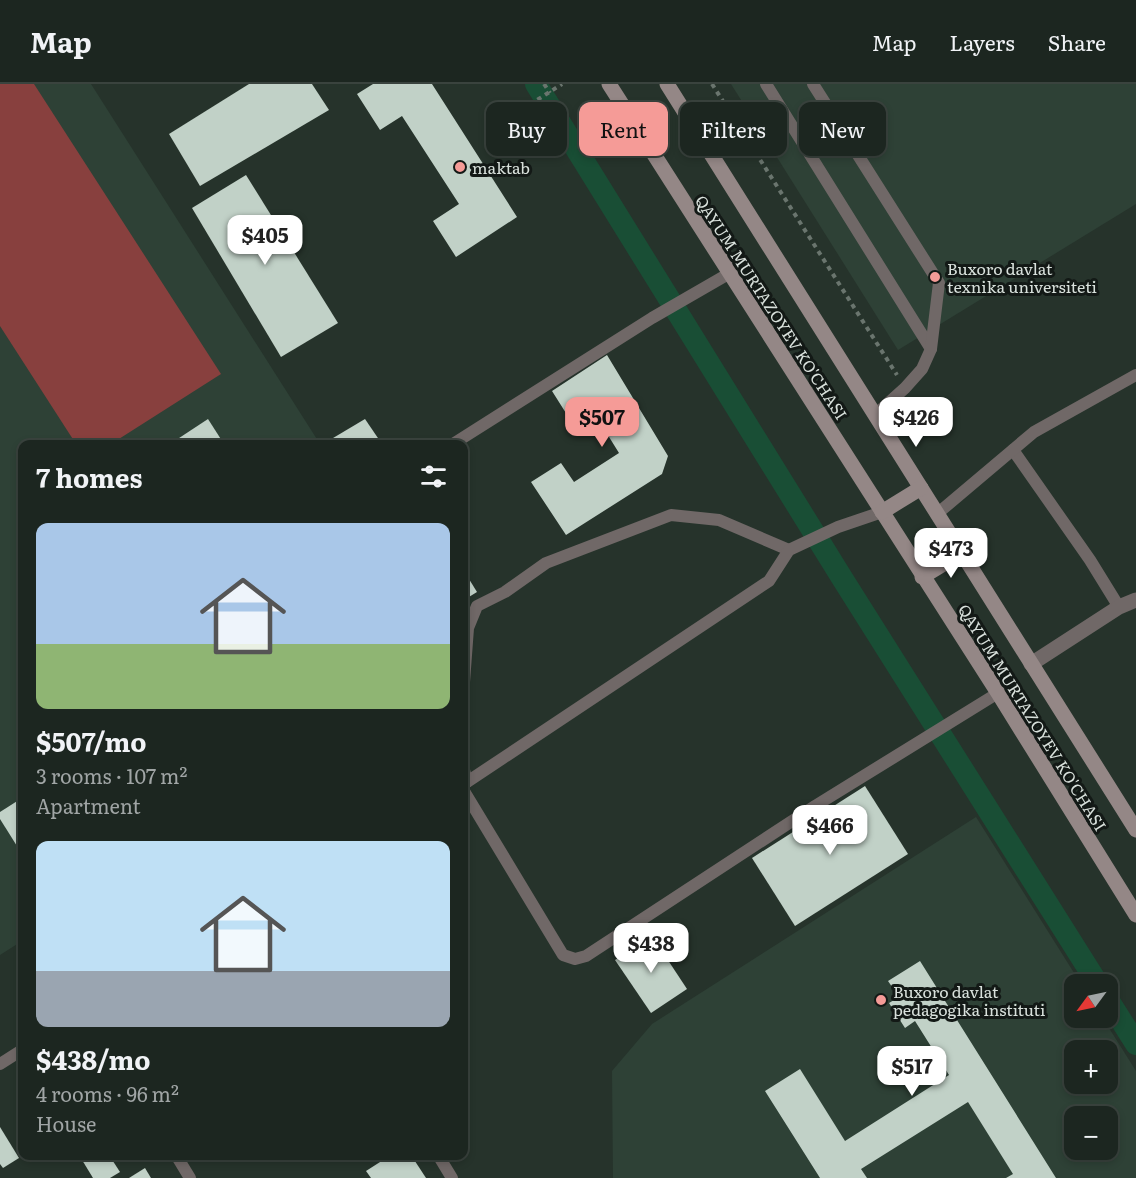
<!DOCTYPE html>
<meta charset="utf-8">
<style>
body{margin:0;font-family:Literata,serif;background:#252e29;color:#f1f3f6;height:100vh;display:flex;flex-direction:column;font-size:22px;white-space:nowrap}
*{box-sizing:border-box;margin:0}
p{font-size:20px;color:#a0a5a5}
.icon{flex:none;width:33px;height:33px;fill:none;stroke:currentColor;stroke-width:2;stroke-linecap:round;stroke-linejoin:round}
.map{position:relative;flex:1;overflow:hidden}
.side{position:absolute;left:18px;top:356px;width:450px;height:720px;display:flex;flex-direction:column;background:#1c2620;border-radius:12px;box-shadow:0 3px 9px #0003,0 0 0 2px #3a433e}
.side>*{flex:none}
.guide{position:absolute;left:486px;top:18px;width:560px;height:54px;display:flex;gap:12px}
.needle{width:39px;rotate:237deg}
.fabs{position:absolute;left:1064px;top:890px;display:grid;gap:12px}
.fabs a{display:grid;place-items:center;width:54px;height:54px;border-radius:12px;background:#1c2620;box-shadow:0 3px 9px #0003,0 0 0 2px #3a433e;font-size:30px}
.price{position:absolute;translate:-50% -51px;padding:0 14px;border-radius:12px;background:#fff;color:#222;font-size:20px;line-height:39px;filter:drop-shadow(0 2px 3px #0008)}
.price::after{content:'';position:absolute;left:50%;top:36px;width:18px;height:14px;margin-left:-9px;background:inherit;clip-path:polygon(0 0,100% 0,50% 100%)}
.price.current{background:#f59b97;color:#111}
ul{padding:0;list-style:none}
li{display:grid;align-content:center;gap:12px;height:318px;padding:0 18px}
li span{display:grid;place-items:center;height:186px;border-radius:12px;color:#555}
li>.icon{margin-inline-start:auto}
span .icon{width:108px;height:108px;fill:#fffc;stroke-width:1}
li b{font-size:26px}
h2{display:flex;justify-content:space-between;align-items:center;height:72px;padding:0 18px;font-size:26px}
.chip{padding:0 21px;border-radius:12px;background:#1c2620;box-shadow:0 3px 9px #0003,0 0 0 2px #3a433e;font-size:21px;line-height:54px}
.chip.current{background:#f59b97;color:#111}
header{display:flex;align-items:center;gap:36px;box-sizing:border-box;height:84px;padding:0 30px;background:#1c2620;border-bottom:2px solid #3a433e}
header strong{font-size:28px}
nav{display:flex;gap:33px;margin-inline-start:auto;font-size:21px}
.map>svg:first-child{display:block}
.built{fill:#2e4136;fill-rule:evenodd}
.green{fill:#88403e}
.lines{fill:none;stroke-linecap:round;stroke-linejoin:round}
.canal{stroke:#194e35;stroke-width:22}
.building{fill:#c1d1c7}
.path{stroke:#6a756e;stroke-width:4;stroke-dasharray:4.5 4.5;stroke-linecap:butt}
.lane{stroke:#706867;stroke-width:12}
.street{stroke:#706867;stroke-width:15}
.secondary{stroke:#948786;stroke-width:15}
.poi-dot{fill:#f59b97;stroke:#131916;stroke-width:2}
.labels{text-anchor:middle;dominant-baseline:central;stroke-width:6;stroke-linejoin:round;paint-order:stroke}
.poi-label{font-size:16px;fill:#d9e1dc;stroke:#131916;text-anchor:start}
.street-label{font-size:16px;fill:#d9e1dc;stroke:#131916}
</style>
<header>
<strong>Map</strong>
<nav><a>Map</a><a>Layers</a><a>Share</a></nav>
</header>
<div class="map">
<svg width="1136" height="1094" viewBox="0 0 1136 1094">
<rect width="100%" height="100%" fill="#26332b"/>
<g class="built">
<polygon points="0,0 91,0 320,360 22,360 22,857 0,871"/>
<polygon points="731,0 1136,0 1136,120 898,266"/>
<path d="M976 733 1081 900H1074V933H1102L1136 987V1094H613L612 987 652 940ZM1074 966H1107V999H1074ZM1074 1032H1107V1065H1074Z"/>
</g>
<polygon class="green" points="0,0 34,0 221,290 111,360 76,360 0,242"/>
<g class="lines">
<g class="canal">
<polyline points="536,0 842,494 1098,900"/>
<polyline points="1107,914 1136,960"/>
</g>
</g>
<g class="building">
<polygon points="249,0 312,0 329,26 200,102 169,50"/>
<polygon points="373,0 432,0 517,133 456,173 433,137 459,120 402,32 380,46 357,10"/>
<polygon points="246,91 338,239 281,273 192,124"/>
<polygon points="607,271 668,372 662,390 566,451 531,398 561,379 574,398 619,369 596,332 576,345 552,307"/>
<polygon points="208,335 224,360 170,360"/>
<polygon points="365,335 382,360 323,360"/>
<polygon points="464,487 477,508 464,516"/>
<polygon points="865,702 908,770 795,842 752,774"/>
<polygon points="22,714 22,770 0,735 0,728"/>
<polygon points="652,852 687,905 651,929 615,876"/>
<polygon points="920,877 1056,1094 1006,1094 1013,1090 968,1018 861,1085 867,1094 820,1094 765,1007 800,985 845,1057 949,991 915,937 905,944 889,919 899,913 888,897"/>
<polygon points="0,1043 19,1074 3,1084 0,1080"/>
<polygon points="79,1071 109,1071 120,1088 110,1094 93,1094"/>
<polygon points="391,1071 411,1071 426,1094 371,1094 366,1087"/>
<polygon points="145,1084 151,1094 129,1094"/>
</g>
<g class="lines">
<g class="path">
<polyline points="544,0 550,9"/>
<polyline points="712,0 897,291"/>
<polyline points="492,45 562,0"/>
</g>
<g class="lane">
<polyline points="766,0 931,265"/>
<polyline points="813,0 939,199 931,265 922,285 905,304 875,331"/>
<polyline points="453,360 652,234 730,189"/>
<polyline points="1013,366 1090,476 1119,523"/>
<polyline points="938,429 1034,348 1136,291"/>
<polyline points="464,598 468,544 477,522 505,508 546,479 671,431 719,436 789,466"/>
<polyline points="464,686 467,698"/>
<polyline points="464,700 769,497 789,466 838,443 882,428"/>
<polyline points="464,707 563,871 575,875 586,872 815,722 998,609"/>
<polyline points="0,980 22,966"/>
<polyline points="176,1071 190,1094"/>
<polyline points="438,1071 452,1094"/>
</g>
<polyline class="street" points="1031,580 1119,523 1136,516"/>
<g class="secondary">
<polyline points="609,0 998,609 1136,831"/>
<polyline points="667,0 1136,746"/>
<polyline points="882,428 921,404"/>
<polyline points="922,493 963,468"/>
</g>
</g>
<g class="poi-dot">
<circle cx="460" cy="83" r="6"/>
<circle cx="935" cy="193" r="6"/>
<circle cx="881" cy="916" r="6"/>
</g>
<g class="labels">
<g class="poi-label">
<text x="472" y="83">maktab</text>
<text x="947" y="184">Buxoro davlat<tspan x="947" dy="18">texnika universiteti</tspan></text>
<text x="893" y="907">Buxoro davlat<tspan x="893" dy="18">pedagogika instituti</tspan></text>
</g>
<g class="street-label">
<text transform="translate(772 223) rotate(57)">QAYUM MURTAZOYEV KO'CHASI</text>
<text transform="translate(1033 633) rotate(58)">QAYUM MURTAZOYEV KO'CHASI</text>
</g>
</g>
</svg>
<div class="fabs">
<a><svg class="needle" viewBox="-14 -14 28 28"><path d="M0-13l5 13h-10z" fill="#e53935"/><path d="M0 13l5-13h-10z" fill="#a0a5a5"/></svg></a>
<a>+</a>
<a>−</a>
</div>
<b class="price" style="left:265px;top:182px">$405</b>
<b class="price current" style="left:602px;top:364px">$507</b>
<b class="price" style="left:916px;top:364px">$426</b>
<b class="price" style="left:951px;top:495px">$473</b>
<b class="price" style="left:830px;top:772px">$466</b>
<b class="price" style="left:651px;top:890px">$438</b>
<b class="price" style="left:912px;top:1013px">$517</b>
<div class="guide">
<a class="chip">Buy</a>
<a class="chip current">Rent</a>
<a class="chip">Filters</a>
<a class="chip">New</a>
</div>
<section class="side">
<h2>7 homes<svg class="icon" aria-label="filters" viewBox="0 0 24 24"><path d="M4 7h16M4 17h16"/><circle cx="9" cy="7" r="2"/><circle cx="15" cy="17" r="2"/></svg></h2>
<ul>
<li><span style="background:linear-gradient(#a9c7e8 65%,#8fb573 0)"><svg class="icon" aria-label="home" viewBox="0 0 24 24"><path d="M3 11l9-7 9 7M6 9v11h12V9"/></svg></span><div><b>$507/mo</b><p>3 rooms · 107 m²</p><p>Apartment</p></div></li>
<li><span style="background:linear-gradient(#bfe0f5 70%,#9aa5b1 0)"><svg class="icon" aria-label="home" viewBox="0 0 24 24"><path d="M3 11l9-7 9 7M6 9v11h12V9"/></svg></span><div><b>$438/mo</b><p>4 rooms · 96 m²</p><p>House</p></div></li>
</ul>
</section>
</div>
